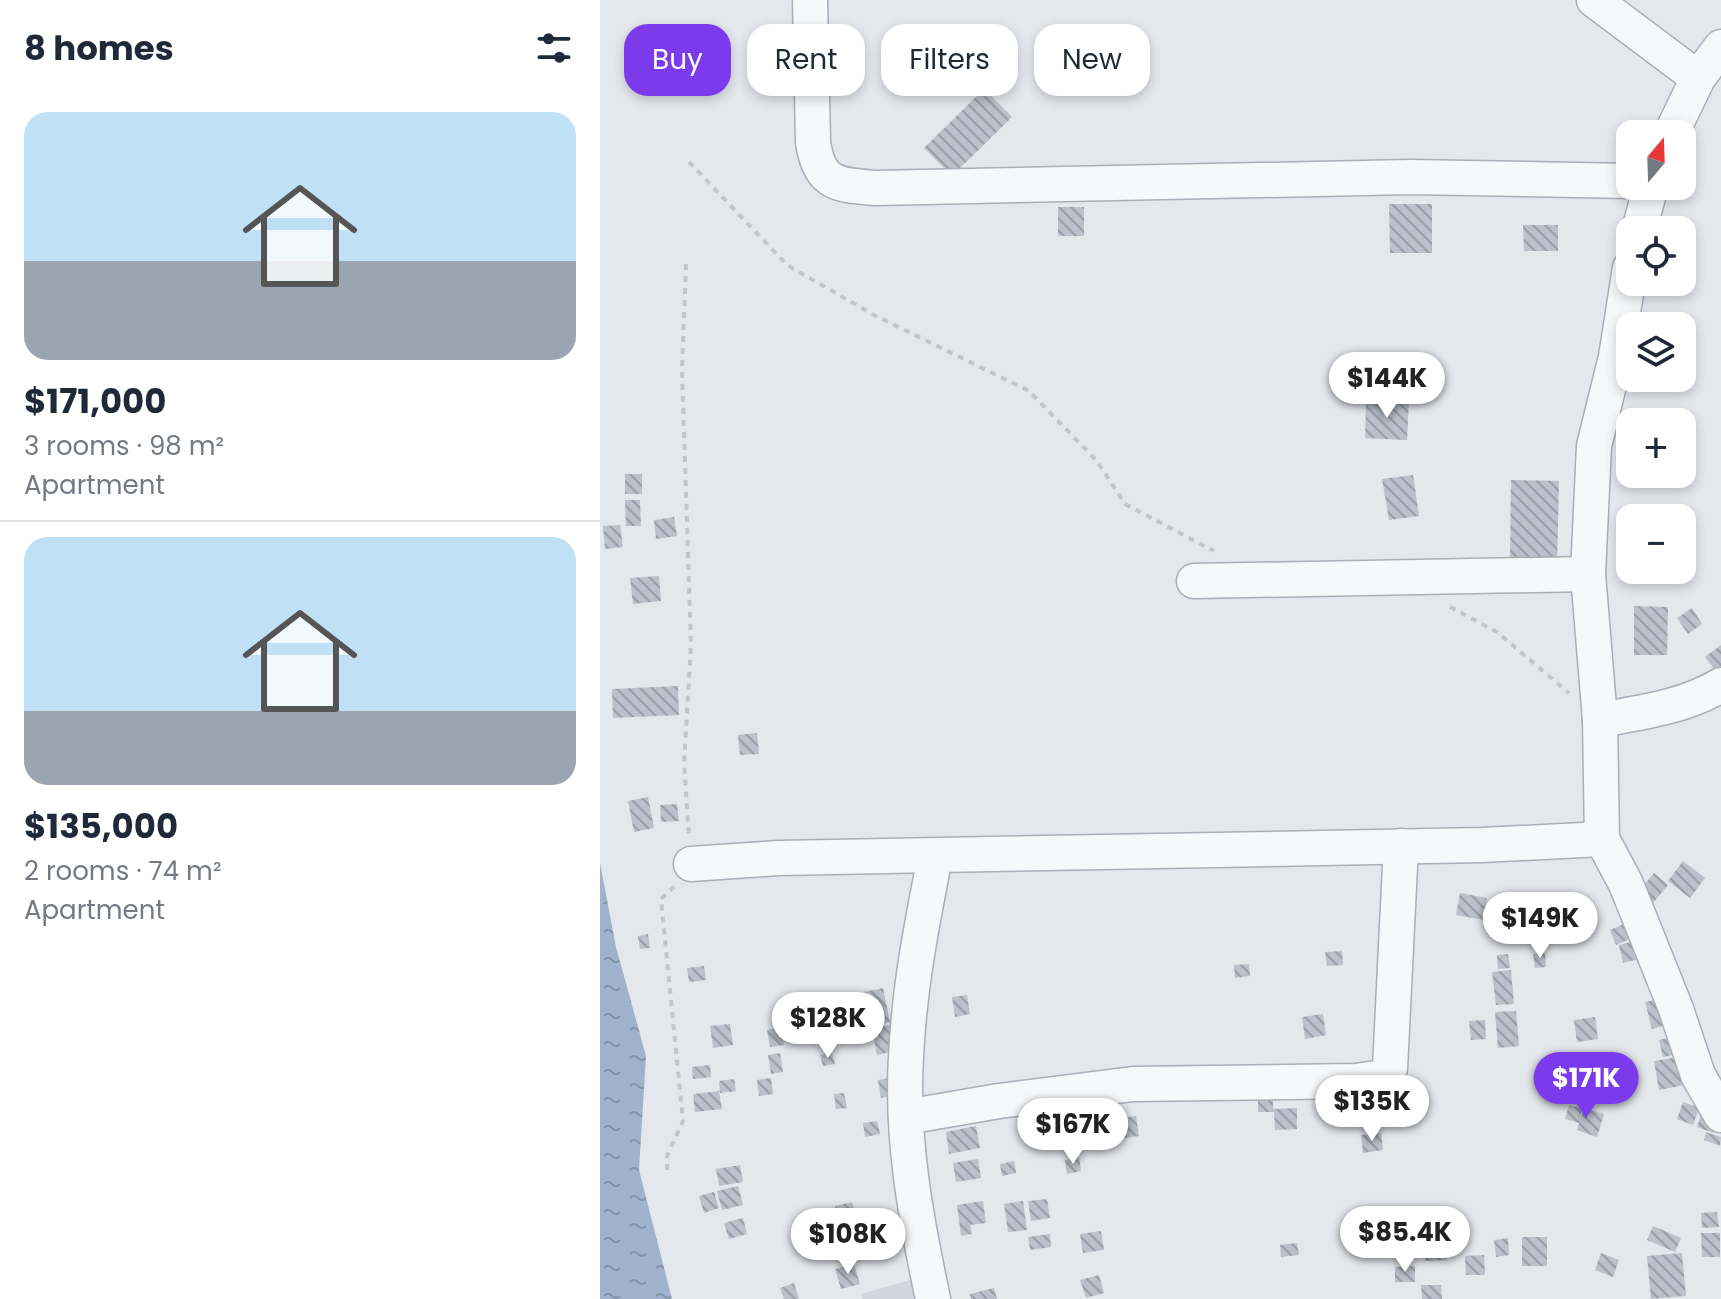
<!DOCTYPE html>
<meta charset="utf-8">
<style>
body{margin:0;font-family:Poppins,sans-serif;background:#f2f2f3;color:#1f2937;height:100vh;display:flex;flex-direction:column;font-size:30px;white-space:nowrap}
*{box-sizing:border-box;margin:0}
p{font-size:26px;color:#747a83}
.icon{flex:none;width:44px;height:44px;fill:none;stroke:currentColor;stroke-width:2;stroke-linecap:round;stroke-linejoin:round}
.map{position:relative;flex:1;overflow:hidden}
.side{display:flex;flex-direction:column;background:#fff;width:600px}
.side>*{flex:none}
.top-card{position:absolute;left:24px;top:24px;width:760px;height:72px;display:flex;gap:16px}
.needle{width:52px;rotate:19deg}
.buttons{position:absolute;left:1016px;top:120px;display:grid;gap:16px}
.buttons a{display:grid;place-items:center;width:80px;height:80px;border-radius:16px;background:#fff;box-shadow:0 4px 12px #0003;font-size:40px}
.price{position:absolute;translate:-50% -68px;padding:0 18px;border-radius:28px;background:#fff;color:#222;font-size:26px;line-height:52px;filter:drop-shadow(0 2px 4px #0008)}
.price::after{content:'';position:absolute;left:50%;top:48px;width:24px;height:18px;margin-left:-12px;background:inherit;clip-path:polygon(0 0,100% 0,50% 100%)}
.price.selected{background:#7c3aed;color:#fff}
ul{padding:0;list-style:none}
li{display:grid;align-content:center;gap:16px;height:424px;padding:0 24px}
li+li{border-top:2px solid #e0e1e3}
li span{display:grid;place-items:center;height:248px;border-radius:24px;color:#555}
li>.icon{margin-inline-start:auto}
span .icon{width:144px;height:144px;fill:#fffc;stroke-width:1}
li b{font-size:34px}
h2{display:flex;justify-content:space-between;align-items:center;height:96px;padding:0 24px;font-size:34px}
.pill{padding:0 28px;border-radius:24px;background:#fff;box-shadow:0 4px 12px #0003;font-size:28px;line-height:72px}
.pill.selected{background:#7c3aed;color:#fff}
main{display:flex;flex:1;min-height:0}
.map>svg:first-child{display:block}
.built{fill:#d2d6de}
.water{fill:url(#water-ripples)}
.building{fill:url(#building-back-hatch)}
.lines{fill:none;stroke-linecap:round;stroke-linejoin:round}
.minor-casing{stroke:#a9aeb7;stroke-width:37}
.path{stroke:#c2c5cb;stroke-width:4;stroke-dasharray:6 6;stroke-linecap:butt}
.minor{stroke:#f7f8fa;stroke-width:34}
</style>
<main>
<section class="side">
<h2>8 homes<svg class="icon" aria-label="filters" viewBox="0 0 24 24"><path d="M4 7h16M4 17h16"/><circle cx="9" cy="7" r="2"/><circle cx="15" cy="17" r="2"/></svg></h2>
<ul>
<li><span style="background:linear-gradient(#bfe0f5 60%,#9aa5b1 0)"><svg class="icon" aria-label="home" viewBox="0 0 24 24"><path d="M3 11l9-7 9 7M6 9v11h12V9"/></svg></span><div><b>$171,000</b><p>3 rooms · 98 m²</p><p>Apartment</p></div></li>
<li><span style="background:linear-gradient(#bfe0f5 70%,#9aa5b1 0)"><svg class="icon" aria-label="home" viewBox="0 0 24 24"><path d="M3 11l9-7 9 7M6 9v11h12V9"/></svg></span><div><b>$135,000</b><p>2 rooms · 74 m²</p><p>Apartment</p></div></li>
</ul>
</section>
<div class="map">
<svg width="1121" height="1299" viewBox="0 0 1121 1299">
<defs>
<pattern id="water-ripples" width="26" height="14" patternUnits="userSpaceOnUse" patternTransform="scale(2)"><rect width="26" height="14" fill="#9fb4cc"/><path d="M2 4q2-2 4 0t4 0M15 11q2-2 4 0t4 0" fill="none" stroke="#8293a7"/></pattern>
<pattern id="building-back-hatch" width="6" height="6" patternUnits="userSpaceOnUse" patternTransform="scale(2)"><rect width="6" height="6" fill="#bbc0ca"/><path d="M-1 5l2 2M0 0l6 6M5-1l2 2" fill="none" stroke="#989da6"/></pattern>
</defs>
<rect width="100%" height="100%" fill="#e4e7ec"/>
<polygon class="built" points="314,1279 320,1299 262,1299 261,1294"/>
<polygon class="water" points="0,863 16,947 46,1056 39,1170 72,1299 0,1299"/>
<g class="building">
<polygon points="384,89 412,117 352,176 324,148"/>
<polygon points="789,204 832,204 832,253 790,253"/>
<rect x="458" y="207" width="26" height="29"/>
<polygon points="923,225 958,225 958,251 924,251"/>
<polygon points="766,400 809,401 807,440 765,438"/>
<rect x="25" y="474" width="17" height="20"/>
<polygon points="813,475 819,516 789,520 782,479"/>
<polygon points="911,480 959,481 957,567 910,566"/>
<polygon points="25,500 40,500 41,526 26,526"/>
<polygon points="74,517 77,536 56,539 54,520"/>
<polygon points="20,525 23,547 5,549 3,526"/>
<polygon points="59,576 61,601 33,604 30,578"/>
<polygon points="1034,606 1068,607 1067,655 1034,655"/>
<polygon points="1092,608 1102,624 1088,634 1077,618"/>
<polygon points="1121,645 1121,678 1105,657"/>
<polygon points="78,686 79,715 13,718 12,689"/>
<polygon points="157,733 159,754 140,755 138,735"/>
<polygon points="48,797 54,828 34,832 28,801"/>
<polygon points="77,804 79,821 61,822 60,805"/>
<polygon points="1083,861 1105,878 1090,898 1068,881"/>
<polygon points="1054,873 1068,885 1053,903 1039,891"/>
<polygon points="860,893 887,898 883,920 856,915"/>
<polygon points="1026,923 1032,938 1016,945 1010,930"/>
<polygon points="48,934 50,948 40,949 38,936"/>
<polygon points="1034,941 1039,959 1023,963 1019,945"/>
<polygon points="742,951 743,965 727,966 725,952"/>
<polygon points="945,953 946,967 935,968 933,954"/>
<polygon points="908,954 910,968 898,969 897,955"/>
<polygon points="649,964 650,976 635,978 634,965"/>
<polygon points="104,966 106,980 89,982 87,968"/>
<polygon points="911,970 914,1004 896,1005 892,972"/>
<polygon points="283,988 290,1022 265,1027 261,1008 250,1011 247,995"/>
<polygon points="367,995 370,1014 355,1017 352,997"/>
<polygon points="1067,997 1073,1023 1052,1029 1045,1002"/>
<polygon points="916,1011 919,1046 898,1048 895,1012"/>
<polygon points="723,1014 726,1035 705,1039 702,1017"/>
<polygon points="995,1017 998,1039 977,1042 974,1020"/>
<polygon points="885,1020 886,1039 871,1040 869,1021"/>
<polygon points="130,1024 133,1045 113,1048 110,1026"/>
<polygon points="294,1024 299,1050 277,1055 272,1028"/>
<polygon points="181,1027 184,1045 170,1047 167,1030"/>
<polygon points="1078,1035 1082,1053 1063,1057 1059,1040"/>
<polygon points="180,1053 183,1072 171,1074 168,1055"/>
<polygon points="232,1053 235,1064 223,1066 220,1055"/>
<polygon points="1079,1057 1085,1085 1059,1090 1054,1061"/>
<polygon points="110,1065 111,1077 93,1079 92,1067"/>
<polygon points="299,1076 302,1094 281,1098 278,1080"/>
<polygon points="171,1078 173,1094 159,1096 157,1080"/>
<polygon points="134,1079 136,1091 120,1093 119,1081"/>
<polygon points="119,1091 122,1109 95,1112 93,1094"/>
<polygon points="244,1093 247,1108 236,1109 234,1094"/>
<polygon points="658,1097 673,1097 673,1109 697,1108 697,1129 675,1130 674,1112 658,1112"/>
<polygon points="1083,1102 1099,1108 1093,1125 1077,1119"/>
<polygon points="969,1105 982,1109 980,1119 984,1108 1004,1114 997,1137 977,1130 979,1123 965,1119"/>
<polygon points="1103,1109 1120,1115 1114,1133 1097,1127"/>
<polygon points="536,1116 539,1136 520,1139 517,1119"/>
<polygon points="277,1121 280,1134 265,1137 263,1123"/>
<polygon points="376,1126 380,1148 349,1154 346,1132"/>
<polygon points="1106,1132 1121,1137 1120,1146 1104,1140"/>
<polygon points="781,1133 783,1150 763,1153 761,1135"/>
<polygon points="479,1157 481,1171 467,1174 465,1160"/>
<polygon points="378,1159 381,1178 356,1182 353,1163"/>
<polygon points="414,1161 416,1173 402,1176 400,1164"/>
<polygon points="140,1165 143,1182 119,1186 116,1169"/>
<polygon points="138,1186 143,1205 122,1210 117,1191"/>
<polygon points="114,1192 119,1208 104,1213 99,1196"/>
<polygon points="447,1199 450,1218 431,1221 428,1201"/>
<polygon points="383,1201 386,1223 370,1225 372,1234 361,1236 357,1205"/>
<polygon points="423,1201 427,1230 408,1232 404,1204"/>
<polygon points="252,1202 256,1218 239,1222 235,1206"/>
<polygon points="1117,1212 1119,1227 1102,1228 1101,1213"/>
<polygon points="143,1218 147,1234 129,1239 124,1223"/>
<polygon points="227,1221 232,1235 222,1238 217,1224"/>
<polygon points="1053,1226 1081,1238 1075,1252 1047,1240"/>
<polygon points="501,1231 504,1250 483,1253 480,1234"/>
<polygon points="1101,1233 1120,1233 1120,1257 1102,1257"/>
<polygon points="450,1234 451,1247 430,1250 428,1237"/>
<rect x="922" y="1237" width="25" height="29"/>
<polygon points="825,1238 846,1238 847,1260 825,1261"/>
<polygon points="908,1238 909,1255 896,1257 894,1240"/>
<polygon points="697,1243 699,1255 681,1257 680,1245"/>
<polygon points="1001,1253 1019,1260 1013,1277 995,1270"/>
<polygon points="1082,1253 1086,1296 1051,1299 1047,1256"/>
<polygon points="884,1255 885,1275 866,1275 865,1256"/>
<polygon points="254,1264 260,1284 241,1289 235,1269"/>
<polygon points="815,1266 815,1282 795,1282 795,1267"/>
<polygon points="499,1275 504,1293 486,1298 480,1280"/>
<polygon points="194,1283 199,1299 184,1299 180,1288"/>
<polygon points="821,1285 841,1285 842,1299 822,1299"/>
<polygon points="394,1288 397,1299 371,1299 370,1294"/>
</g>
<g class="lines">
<g class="minor-casing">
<g id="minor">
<path d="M210 0 213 142C219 185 238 185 276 188L810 177 1030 181"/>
<polyline points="994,0 1098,78"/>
<polyline points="1071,134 1098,78 1121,47"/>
<polyline points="1039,230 1051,186"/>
<polyline points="1030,268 1016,357 994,446 988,574 1000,720 1002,839 1026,884 1076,1009 1098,1075 1121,1115"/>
<polyline points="594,581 988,574"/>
<path d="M1000 720C1043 712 1084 707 1121 685"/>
<polyline points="91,864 179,858 882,845 1002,839"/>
<polyline points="306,1117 399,1101 533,1084 756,1081 783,1077 790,1068 801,846"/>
<path d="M333 1299C316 1219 301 1139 306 1057 309 989 322 923 335 857"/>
</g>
</g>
<g class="path">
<polyline points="89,162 187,265 272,314 429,391 496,460 525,504 614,551"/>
<polyline points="86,264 82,370 91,645 84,763 89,837"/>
<polyline points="850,607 897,632 969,693"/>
<polyline points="67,1170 67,1156 83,1121 61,899 76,885"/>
</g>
<use href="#minor" class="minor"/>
</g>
</svg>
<div class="buttons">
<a><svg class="needle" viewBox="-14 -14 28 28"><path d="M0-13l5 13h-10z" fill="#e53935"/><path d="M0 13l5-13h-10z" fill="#747a83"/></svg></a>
<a><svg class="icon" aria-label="locate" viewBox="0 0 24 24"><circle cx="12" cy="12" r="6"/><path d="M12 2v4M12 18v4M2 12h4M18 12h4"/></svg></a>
<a><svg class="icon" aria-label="layers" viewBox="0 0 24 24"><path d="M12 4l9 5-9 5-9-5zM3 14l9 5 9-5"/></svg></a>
<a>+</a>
<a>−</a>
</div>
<b class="price" style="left:787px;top:420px">$144K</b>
<b class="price" style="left:940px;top:960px">$149K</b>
<b class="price" style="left:228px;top:1060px">$128K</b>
<b class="price selected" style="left:986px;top:1120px">$171K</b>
<b class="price" style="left:772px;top:1143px">$135K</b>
<b class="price" style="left:473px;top:1166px">$167K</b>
<b class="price" style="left:805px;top:1274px">$85.4K</b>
<b class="price" style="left:248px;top:1276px">$108K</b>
<div class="top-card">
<a class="pill selected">Buy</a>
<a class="pill">Rent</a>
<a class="pill">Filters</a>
<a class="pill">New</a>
</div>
</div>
</main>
